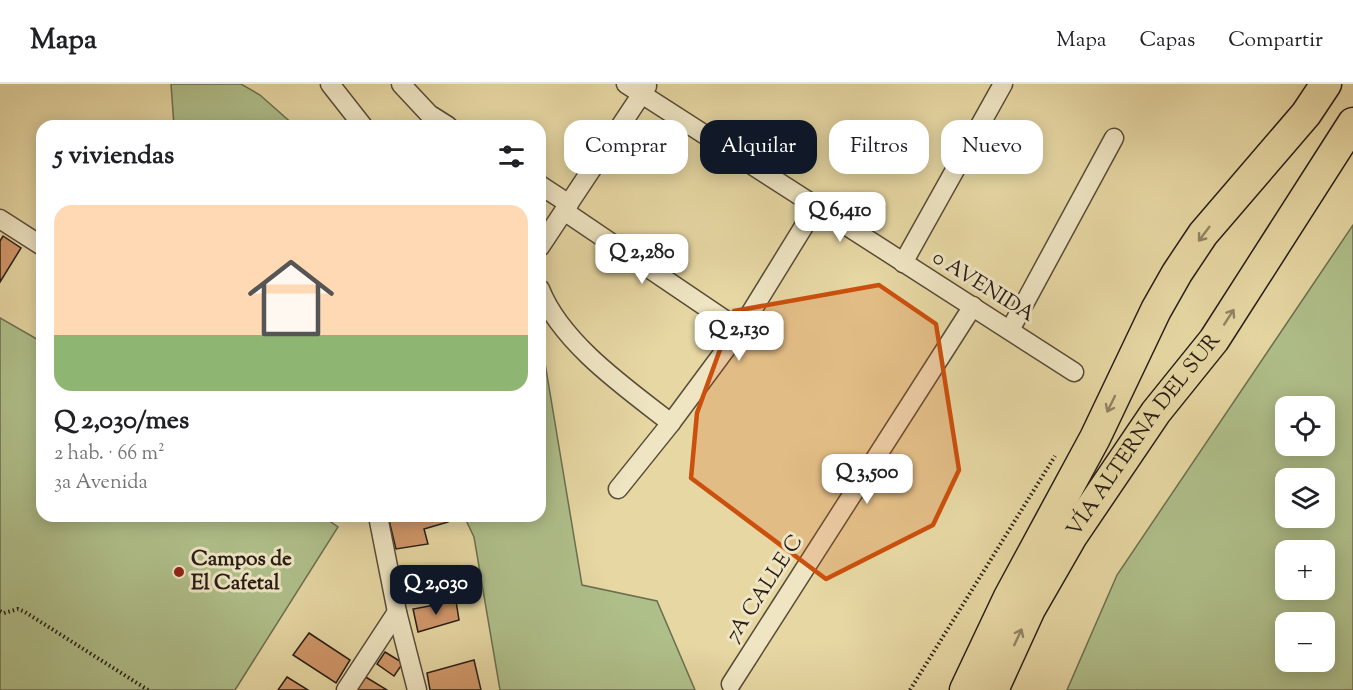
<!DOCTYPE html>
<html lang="es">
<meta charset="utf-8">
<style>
body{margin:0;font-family:"Sorts Mill Goudy",serif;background:#f6f6f6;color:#202124;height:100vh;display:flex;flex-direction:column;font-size:22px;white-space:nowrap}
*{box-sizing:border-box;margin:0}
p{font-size:20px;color:#757577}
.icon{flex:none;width:33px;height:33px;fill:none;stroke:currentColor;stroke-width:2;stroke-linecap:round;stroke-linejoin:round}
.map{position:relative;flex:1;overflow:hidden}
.sheet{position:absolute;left:36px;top:36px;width:510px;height:402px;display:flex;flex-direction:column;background:#fff;border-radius:18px;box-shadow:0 3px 15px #0003}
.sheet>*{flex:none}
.guide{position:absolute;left:564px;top:36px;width:570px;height:54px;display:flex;gap:12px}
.tools{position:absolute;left:1275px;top:312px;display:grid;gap:12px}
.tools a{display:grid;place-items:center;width:60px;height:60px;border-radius:12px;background:#fff;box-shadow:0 3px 15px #0003;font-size:30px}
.price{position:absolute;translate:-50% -51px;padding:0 14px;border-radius:12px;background:#fff;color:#222;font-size:20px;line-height:39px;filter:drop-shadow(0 2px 3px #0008)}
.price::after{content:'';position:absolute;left:50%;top:36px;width:18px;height:14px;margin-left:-9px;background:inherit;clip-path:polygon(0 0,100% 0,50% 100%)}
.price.current{background:#111827;color:#fff}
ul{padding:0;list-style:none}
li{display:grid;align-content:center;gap:12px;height:318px;padding:0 18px}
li+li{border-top:2px solid #e0e0e0}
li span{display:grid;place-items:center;height:186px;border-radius:18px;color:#555}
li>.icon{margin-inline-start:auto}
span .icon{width:108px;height:108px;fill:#fffc;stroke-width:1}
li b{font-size:26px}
h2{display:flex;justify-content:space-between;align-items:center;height:72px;padding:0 18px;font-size:26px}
.chip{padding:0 21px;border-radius:18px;background:#fff;box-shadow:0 3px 15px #0003;font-size:21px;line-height:54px}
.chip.current{background:#111827;color:#fff}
header{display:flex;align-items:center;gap:36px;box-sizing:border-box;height:84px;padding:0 30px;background:#fff;border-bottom:2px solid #e0e0e0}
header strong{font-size:28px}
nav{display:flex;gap:33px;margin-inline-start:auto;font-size:21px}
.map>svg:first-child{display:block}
.green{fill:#afbf8a;stroke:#6b6e50;stroke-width:1.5;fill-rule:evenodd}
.building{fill:#d19769;stroke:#271c16;stroke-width:1.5}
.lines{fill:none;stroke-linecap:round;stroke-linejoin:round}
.minor-casing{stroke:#574b39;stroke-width:21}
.trunk-casing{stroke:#271c16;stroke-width:33}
.path{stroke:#271c16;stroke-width:4;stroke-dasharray:1.5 3;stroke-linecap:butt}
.minor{stroke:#efe5c3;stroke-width:18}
.trunk{stroke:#e6d7a3;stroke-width:30}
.oneway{stroke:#908364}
.marked{fill:#cb500e;fill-opacity:0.2;stroke:#cb500e;stroke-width:4.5;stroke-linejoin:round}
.poi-dot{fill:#8f2418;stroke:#efe5c3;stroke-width:2}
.labels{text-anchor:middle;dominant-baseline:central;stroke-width:6;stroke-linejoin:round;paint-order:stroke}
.street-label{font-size:21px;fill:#271c16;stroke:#efe5c3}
.poi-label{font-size:21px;font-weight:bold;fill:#271c16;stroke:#efe5c3;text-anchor:start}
</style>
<header>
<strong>Mapa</strong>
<nav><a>Mapa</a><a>Capas</a><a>Compartir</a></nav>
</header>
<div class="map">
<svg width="1353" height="606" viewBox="0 0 1353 606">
<rect width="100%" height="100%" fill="#e6d7a3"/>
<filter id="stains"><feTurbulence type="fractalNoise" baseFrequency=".00333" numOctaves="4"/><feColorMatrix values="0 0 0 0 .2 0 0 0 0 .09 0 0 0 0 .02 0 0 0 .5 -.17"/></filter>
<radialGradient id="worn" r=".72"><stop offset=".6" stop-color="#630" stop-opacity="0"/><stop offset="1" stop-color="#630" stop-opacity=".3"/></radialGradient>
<g class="green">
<polygon points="171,0 241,0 260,11 295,42 174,42"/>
<path d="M1353 141V606H1067L1117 491ZM1324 322V362H1286V322ZM1286 394H1324V434H1286ZM1324 466V506H1286V466ZM1324 538V578H1286V538Z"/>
<polygon points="0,234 42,258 42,432 322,432 338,443 235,606 0,606"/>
<polygon points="540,264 543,267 582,501 657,517 695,606 500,606 474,453 464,432 540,432"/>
</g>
<g class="building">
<polygon points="3,152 21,164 0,198 0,157"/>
<polygon points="388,432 447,432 448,438 424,445 428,460 396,465"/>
<polygon points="456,517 459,536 418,548 413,525"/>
<polygon points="309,549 350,576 336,599 293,571"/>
<polygon points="385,568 403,579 394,592 377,580"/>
<polygon points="474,576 481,606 430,606 427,589"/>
<polygon points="364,592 387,606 355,606"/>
<polygon points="287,593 308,606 278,606"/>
</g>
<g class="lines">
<g class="minor-casing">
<g id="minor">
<polyline points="330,0 363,42"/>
<polyline points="401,0 429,30 448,42"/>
<polyline points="626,0 1074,288"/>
<polyline points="540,101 569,120"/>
<polyline points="564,127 740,246"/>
<polyline points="0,135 42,162"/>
<polyline points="540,163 647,2"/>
<polyline points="903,179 1003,0"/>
<path d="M540 205C561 259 626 304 671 339"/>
<polyline points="1010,246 1114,54"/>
<polyline points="618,405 671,339 740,246 817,121"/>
<polyline points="378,432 397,528 417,606"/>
<polyline points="731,600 973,222"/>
<polyline points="346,606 397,528"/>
</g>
</g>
<g class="trunk-casing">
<g id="trunk">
<polyline points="965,606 1009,513 1095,354 1156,226 1177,189 1203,150 1306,30 1326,0"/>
<path id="s1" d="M993 606 1030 525 1072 452 1156 328 1214 256 1353 39"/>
</g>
</g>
<g class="path">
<polyline points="0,527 4,529 18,525 25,528 148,606"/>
<polyline points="910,606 1055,372"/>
</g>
<use href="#minor" class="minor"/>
<use href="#trunk" class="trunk"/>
</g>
<defs><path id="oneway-shaft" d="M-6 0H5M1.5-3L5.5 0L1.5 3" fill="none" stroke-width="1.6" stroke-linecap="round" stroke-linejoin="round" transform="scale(1.5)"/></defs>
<g class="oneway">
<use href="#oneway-shaft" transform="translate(1204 150) rotate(127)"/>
<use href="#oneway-shaft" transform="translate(1229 233) rotate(-57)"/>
<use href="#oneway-shaft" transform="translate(1111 320) rotate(116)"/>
<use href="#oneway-shaft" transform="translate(1018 553) rotate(-65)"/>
</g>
<path class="marked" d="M879 201 936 240 959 386 933 441 826 495 691 394 697 329 734 227Z"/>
<circle class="poi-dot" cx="179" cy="488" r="6"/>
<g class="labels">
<g class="street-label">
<text transform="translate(983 203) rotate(32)">0 AVENIDA</text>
<text stroke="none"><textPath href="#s1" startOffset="297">VÍA ALTERNA DEL SUR</textPath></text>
<text transform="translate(765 505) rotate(-57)">7A CALLE C</text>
</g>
<g class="poi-label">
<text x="191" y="476">Campos de<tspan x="191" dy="24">El Cafetal</tspan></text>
</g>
</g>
<rect width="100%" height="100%" filter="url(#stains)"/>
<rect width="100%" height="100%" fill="url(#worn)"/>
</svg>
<div class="tools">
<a><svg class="icon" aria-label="locate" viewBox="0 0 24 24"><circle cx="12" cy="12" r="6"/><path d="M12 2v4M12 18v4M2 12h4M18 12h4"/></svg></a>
<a><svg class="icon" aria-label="layers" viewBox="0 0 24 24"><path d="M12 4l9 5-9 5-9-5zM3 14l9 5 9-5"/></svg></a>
<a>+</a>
<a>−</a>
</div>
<b class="price" style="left:840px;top:159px">Q 6,410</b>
<b class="price" style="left:642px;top:201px">Q 2,280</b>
<b class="price" style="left:739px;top:278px">Q 2,130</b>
<b class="price" style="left:867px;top:421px">Q 3,500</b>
<b class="price current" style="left:436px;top:532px">Q 2,030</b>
<div class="guide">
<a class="chip">Comprar</a>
<a class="chip current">Alquilar</a>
<a class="chip">Filtros</a>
<a class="chip">Nuevo</a>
</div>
<section class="sheet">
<h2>5 viviendas<svg class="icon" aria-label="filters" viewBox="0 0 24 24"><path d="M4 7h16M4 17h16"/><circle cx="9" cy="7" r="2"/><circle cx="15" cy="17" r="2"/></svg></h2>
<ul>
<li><span style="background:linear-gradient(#ffd9b3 70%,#8fb573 0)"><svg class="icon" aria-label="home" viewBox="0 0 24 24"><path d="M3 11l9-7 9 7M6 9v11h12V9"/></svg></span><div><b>Q 2,030/mes</b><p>2 hab. · 66 m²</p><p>3a Avenida</p></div></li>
</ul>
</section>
</div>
